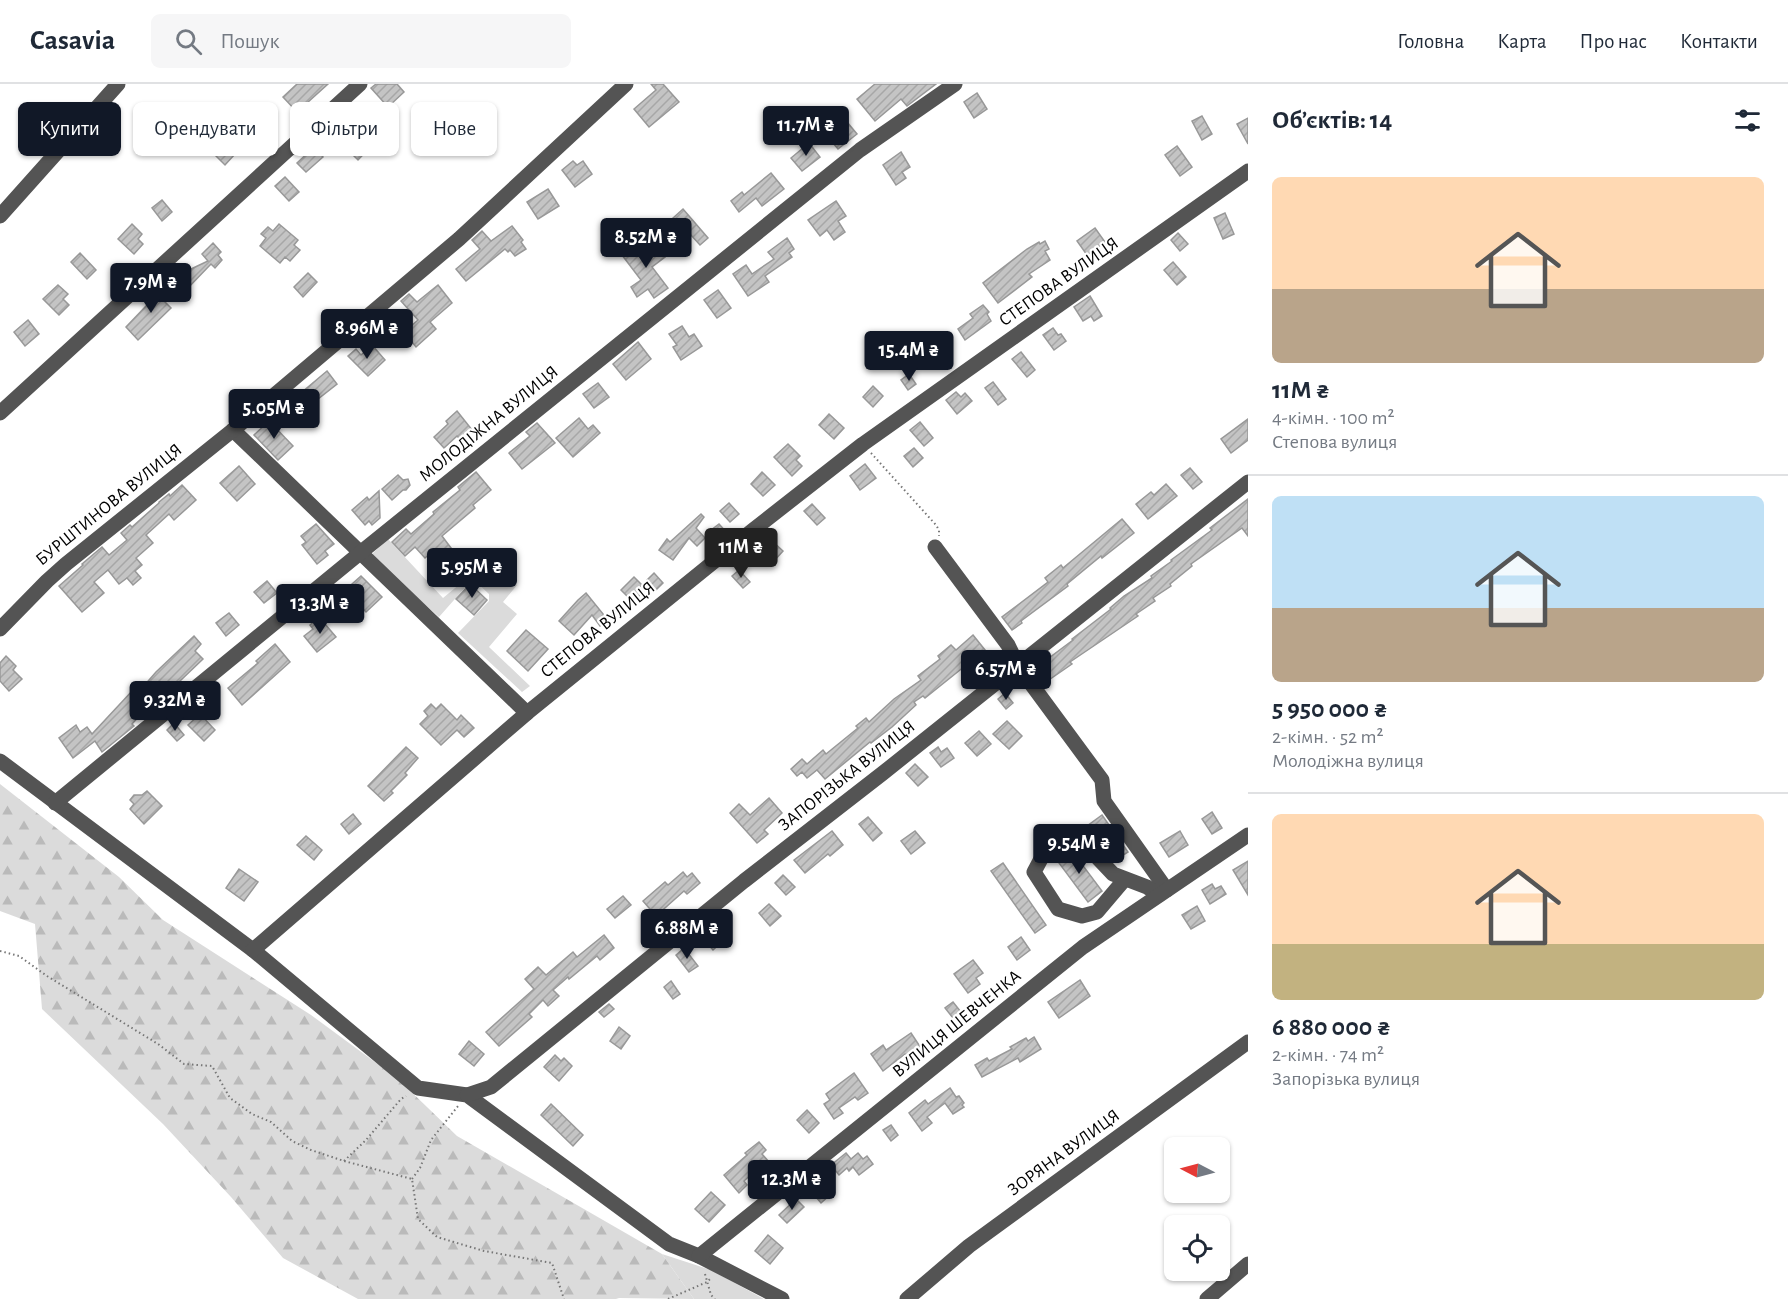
<!DOCTYPE html>
<html lang="uk">
<meta charset="utf-8">
<style>
body{margin:0;font-family:"Alegreya Sans",sans-serif;background:#f6f6f7;color:#1f2937;height:100vh;display:flex;flex-direction:column;font-size:22px;white-space:nowrap}
*{box-sizing:border-box;margin:0}
p{font-size:20px;color:#747a83}
.icon{flex:none;width:33px;height:33px;fill:none;stroke:currentColor;stroke-width:2;stroke-linecap:round;stroke-linejoin:round}
.map{position:relative;flex:1;overflow:hidden}
.sheet{display:flex;flex-direction:column;background:#fff;width:540px}
.sheet>*{flex:none}
.top-card{position:absolute;left:18px;top:18px;width:570px;height:54px;display:flex;gap:12px}
.needle{width:39px;rotate:276deg}
.fabs{position:absolute;left:1164px;top:1053px;display:grid;gap:12px}
.fabs a{display:grid;place-items:center;width:66px;height:66px;border-radius:9px;background:#fff;box-shadow:0 2px 4px #0004;font-size:30px}
.price{position:absolute;translate:-50% -51px;padding:0 14px;border-radius:6px;background:#111827;color:#fff;font-size:20px;line-height:39px;filter:drop-shadow(0 2px 3px #0008)}
.price::after{content:'';position:absolute;left:50%;top:36px;width:18px;height:14px;margin-left:-9px;background:inherit;clip-path:polygon(0 0,100% 0,50% 100%)}
.price.selected{background:#222;color:#fff}
ul{padding:0;list-style:none}
li{display:grid;align-content:center;gap:12px;height:318px;padding:0 24px}
li+li{border-top:2px solid #e0e1e3}
li span{display:grid;place-items:center;height:186px;border-radius:9px;color:#555}
li>.icon{margin-inline-start:auto}
span .icon{width:108px;height:108px;fill:#fffc;stroke-width:1}
li b{font-size:26px}
h2{display:flex;justify-content:space-between;align-items:center;height:72px;padding:0 24px;font-size:26px}
.pill{padding:0 21px;border-radius:9px;background:#fff;box-shadow:0 2px 4px #0004;font-size:21px;line-height:54px}
.pill.selected{background:#111827;color:#fff}
header{display:flex;align-items:center;gap:36px;box-sizing:border-box;height:84px;padding:0 30px;background:#fff;border-bottom:2px solid #e0e1e3}
header strong{font-size:28px}
nav{display:flex;gap:33px;margin-inline-start:auto;font-size:21px}
.search{width:420px;height:54px;background:#f6f6f7;display:flex;align-items:center;gap:15px;box-sizing:border-box;padding:0 21px;border-radius:9px;color:#747a83;font-size:22px}
main{display:flex;flex:1;min-height:0}
.map>svg:first-child{display:block}
.green{fill:#dbdbdb}
.forest{fill:url(#forest-firs)}
.building{fill:url(#building-hatch);stroke:#989898;stroke-width:1.5}
.lines{fill:none;stroke-linecap:round;stroke-linejoin:round}
.path{stroke:#767676;stroke-width:2;stroke-dasharray:1.5 3;stroke-linecap:butt}
.minor{stroke:#545454;stroke-width:15}
.labels{text-anchor:middle;dominant-baseline:central;stroke-width:4.5;stroke-linejoin:round;paint-order:stroke}
.street-label{font-size:18px;fill:#000;stroke:#fff}
</style>
<header>
<strong>Casavia</strong>
<div class="search"><svg class="icon" aria-label="search" viewBox="0 0 24 24"><circle cx="10" cy="10" r="6"/><path d="M15 15l6 6"/></svg>Пошук</div>
<nav><a>Головна</a><a>Карта</a><a>Про нас</a><a>Контакти</a></nav>
</header>
<main>
<div class="map">
<svg width="1248" height="1215" viewBox="0 0 1248 1215">
<defs>
<pattern id="forest-firs" width="22" height="20" patternUnits="userSpaceOnUse" patternTransform="scale(1.5)"><rect width="22" height="20" fill="#dbdbdb"/><path d="M5 1l3.5 6h-7zM16 11l3.5 6h-7z" fill="#bababa"/></pattern>
<pattern id="building-hatch" width="6" height="6" patternUnits="userSpaceOnUse" patternTransform="scale(1.5)"><rect width="6" height="6" fill="#c4c4c4"/><path d="M-1 1l2-2M0 6l6-6M5 7l2-2" fill="none" stroke="#a7a7a7"/></pattern>
</defs>
<rect width="100%" height="100%" fill="#fff"/>
<g class="green">
<polygon points="388,455 443,514 490,475 517,501 503,518 517,530 489,563 530,602 522,608 458,549 489,517 489,510 475,497 469,499 439,533 373,474 373,469"/>
<polygon points="662,1170 711,1186 764,1215 694,1215"/>
</g>
<polygon class="forest" points="0,700 119,793 163,836 311,931 398,995 457,1052 662,1170 694,1215 619,1214 616,1215 358,1215 283,1174 231,1113 163,1040 42,925 35,840 0,827"/>
<g class="building">
<polygon points="297,0 328,0 297,28 283,13"/>
<polygon points="376,0 397,0 404,8 388,23 371,4"/>
<polygon points="651,0 663,0 679,18 649,43 634,25 656,6"/>
<polygon points="875,0 936,0 907,22 901,15 875,37 857,15"/>
<polygon points="977,9 987,25 974,34 964,18"/>
<polygon points="842,32 857,50 838,65 823,47"/>
<polygon points="1202,32 1212,50 1202,56 1192,37"/>
<polygon points="1248,34 1248,60 1237,40"/>
<polygon points="366,43 378,55 358,76 346,64"/>
<polygon points="217,53 235,70 225,81 207,63"/>
<polygon points="809,59 820,73 802,87 791,74"/>
<polygon points="1177,62 1192,83 1180,92 1165,71"/>
<polygon points="314,63 323,73 306,88 297,79"/>
<polygon points="901,68 910,83 902,88 906,94 896,101 883,81"/>
<polygon points="573,77 577,81 583,77 592,90 575,103 562,86"/>
<polygon points="771,89 784,105 762,122 756,114 739,128 731,117 742,108 744,111"/>
<polygon points="285,93 299,108 289,117 275,102"/>
<polygon points="548,105 559,122 538,135 527,118"/>
<polygon points="162,116 172,128 162,137 152,124"/>
<polygon points="836,117 846,132 838,137 845,148 834,156 827,146 820,152 808,136"/>
<polygon points="683,125 708,154 700,161 690,150 680,159 671,148 678,140 673,134"/>
<polygon points="1225,129 1234,150 1223,155 1214,134"/>
<polygon points="132,140 142,150 138,155 143,160 134,170 118,155"/>
<polygon points="279,140 298,156 294,161 300,166 290,177 285,173 280,179 260,162 266,154 261,150 268,143 273,147"/>
<polygon points="512,142 523,156 521,158 526,165 515,172 510,166 508,168 505,165 466,197 456,185 480,165 472,156 482,147 491,157"/>
<polygon points="1095,144 1105,158 1087,171 1077,157"/>
<polygon points="1178,149 1188,160 1180,167 1171,156"/>
<polygon points="787,154 794,165 789,169 792,173 765,192 769,198 748,212 733,190 746,181 752,190 774,175 768,168"/>
<polygon points="1045,157 1049,165 1045,167 1050,176 1029,190 1032,193 998,219 983,199 1027,165 1039,158 1040,160"/>
<polygon points="638,158 645,168 655,160 665,173 652,183 668,204 654,214 648,205 637,213 631,203 641,196 622,171"/>
<polygon points="213,159 221,168 218,171 222,176 215,184 211,180 187,205 176,195 188,182 191,185 208,177 202,170"/>
<polygon points="80,169 96,186 87,195 71,178"/>
<polygon points="1173,178 1186,193 1177,201 1164,186"/>
<polygon points="308,189 317,198 303,213 294,203"/>
<polygon points="58,201 68,210 63,215 69,221 59,231 43,215"/>
<polygon points="438,201 452,219 430,238 436,245 416,263 404,248 418,236 401,217 409,210 417,218"/>
<polygon points="165,202 173,210 165,218 171,224 138,256 126,243"/>
<polygon points="718,206 731,224 717,234 704,216"/>
<polygon points="1090,212 1102,232 1094,237 1091,232 1083,237 1074,223"/>
<polygon points="983,221 989,228 987,230 991,237 965,256 958,245 973,234 970,230"/>
<polygon points="28,236 39,250 25,262 14,248"/>
<polygon points="682,242 689,253 694,250 702,262 681,276 673,263 677,261 669,250"/>
<polygon points="1053,244 1058,251 1061,250 1066,257 1054,266 1043,251"/>
<polygon points="638,258 651,275 626,296 613,280"/>
<polygon points="900,259 918,275 910,285 892,268"/>
<polygon points="372,261 385,276 368,292 348,272 356,265 361,271"/>
<polygon points="1021,268 1035,286 1027,293 1012,275"/>
<polygon points="327,287 337,300 313,319 318,324 298,341 283,324"/>
<polygon points="909,290 916,300 908,306 901,296"/>
<polygon points="993,298 1006,315 998,321 985,304"/>
<polygon points="598,299 609,313 594,324 583,310"/>
<polygon points="873,302 883,312 873,323 863,313"/>
<polygon points="956,308 961,313 965,309 972,317 957,330 946,316"/>
<polygon points="457,327 473,347 461,356 457,352 444,364 434,353 448,340 446,337"/>
<polygon points="829,330 844,344 834,355 819,341"/>
<polygon points="579,334 588,345 593,341 600,349 573,373 556,354"/>
<polygon points="1248,335 1248,356 1231,369 1221,355"/>
<polygon points="269,337 293,362 278,376 254,351"/>
<polygon points="920,338 933,354 924,362 910,346"/>
<polygon points="537,339 555,359 522,385 509,369 530,352 526,348"/>
<polygon points="788,360 800,372 796,376 802,382 792,392 774,373"/>
<polygon points="914,364 923,374 913,383 904,372"/>
<polygon points="865,380 876,394 860,406 850,392"/>
<polygon points="239,382 255,400 237,417 220,399"/>
<polygon points="1190,384 1202,398 1193,405 1181,391"/>
<polygon points="476,388 491,406 473,421 475,424 442,452 451,464 439,474 433,467 425,474 415,463 405,472 392,458 406,445 411,450 434,430 433,428 460,406 458,403"/>
<polygon points="762,388 775,401 763,412 751,400"/>
<polygon points="398,391 403,396 408,395 410,401 406,406 403,406 392,416 382,405"/>
<polygon points="1166,400 1177,412 1148,435 1136,420 1151,408 1154,411"/>
<polygon points="182,401 196,416 174,436 169,430 146,451 153,459 136,474 142,481 135,487 141,494 133,501 127,494 119,500 108,486 94,498 104,509 82,528 59,502 83,481 82,480 102,463 109,471 127,456 121,449 130,441 132,443 159,419 159,418 169,410 170,412"/>
<polygon points="379,407 380,434 372,441 369,437 365,441 352,426 367,413 369,416"/>
<polygon points="1248,415 1248,452 1242,444 1191,480 1192,482 1170,500 1171,502 1153,514 1155,517 1136,530 1138,532 1070,578 1072,580 1043,600 1033,586 1073,556 1072,555 1111,525 1110,524 1124,512 1152,494 1151,492 1172,477 1171,476 1212,446 1210,444"/>
<polygon points="729,419 739,430 730,438 720,427"/>
<polygon points="812,420 825,434 817,441 804,427"/>
<polygon points="701,430 704,433 696,444 705,454 697,462 689,454 673,476 659,466 667,455 670,458"/>
<polygon points="1122,435 1134,449 1102,474 1101,472 1067,500 1068,502 1021,537 1022,539 1012,546 1002,533 1048,498 1045,494 1061,481 1063,484"/>
<polygon points="316,440 334,460 325,467 328,471 317,480 302,461 306,458 301,452"/>
<polygon points="719,440 727,449 719,455 711,446"/>
<polygon points="770,455 783,467 774,477 760,464"/>
<polygon points="739,486 750,498 743,504 732,492"/>
<polygon points="654,489 663,499 656,506 647,496"/>
<polygon points="361,492 382,513 366,528 350,511 357,505 352,500"/>
<polygon points="634,493 646,505 633,518 621,506"/>
<polygon points="267,497 277,509 264,519 254,508"/>
<polygon points="470,500 487,516 474,531 456,515"/>
<polygon points="586,509 608,536 600,542 592,531 574,551 559,537 578,516"/>
<polygon points="229,529 239,541 226,552 216,539"/>
<polygon points="319,533 336,553 317,568 304,552 313,545 310,541"/>
<polygon points="526,546 548,565 528,587 507,567"/>
<polygon points="973,551 985,566 925,614 923,612 914,618 916,621 892,643 871,659 870,658 825,695 817,686 807,694 802,688 797,692 791,685 802,675 807,680 823,666 826,670 858,644 856,642 866,634 869,638 894,615 921,596 918,592 940,575 938,572 951,561 956,566"/>
<polygon points="194,552 201,560 195,567 203,575 158,618 155,615 132,640 134,642 102,668 95,657 73,674 59,654 76,641 80,648 87,643 92,650 132,607 136,611 156,588"/>
<polygon points="275,560 290,578 242,621 228,604 258,579 256,577"/>
<polygon points="6,572 16,582 13,586 22,595 9,607 0,597 0,579"/>
<polygon points="1005,609 1013,619 1006,625 998,615"/>
<polygon points="431,620 436,625 441,620 457,636 461,631 474,644 464,653 457,646 441,661 420,640 428,632 424,627"/>
<polygon points="200,630 215,646 204,657 188,641"/>
<polygon points="1007,637 1022,652 1009,665 993,650"/>
<polygon points="174,639 184,651 177,657 167,646"/>
<polygon points="979,647 991,660 977,672 965,659"/>
<polygon points="406,663 418,674 405,689 407,691 391,707 393,709 384,717 368,702"/>
<polygon points="938,663 941,668 947,664 954,674 941,683 930,669"/>
<polygon points="915,680 928,693 918,702 906,689"/>
<polygon points="147,707 162,722 144,740 130,725 134,720 130,716 134,711 142,711"/>
<polygon points="769,714 782,729 764,746 768,750 757,759 730,729 739,720 750,731"/>
<polygon points="1212,728 1222,744 1212,750 1202,735"/>
<polygon points="353,730 361,740 349,750 341,740"/>
<polygon points="1102,731 1128,768 1114,777 1096,755 1087,750 1083,745"/>
<polygon points="868,733 882,749 873,757 859,740"/>
<polygon points="832,747 843,761 830,772 828,770 805,789 794,776"/>
<polygon points="915,747 925,759 911,770 901,757"/>
<polygon points="1180,747 1188,761 1169,773 1160,759"/>
<polygon points="306,752 322,766 314,776 297,761"/>
<polygon points="1066,767 1072,767 1102,807 1088,818 1056,775"/>
<polygon points="1248,777 1248,811 1233,786"/>
<polygon points="1003,779 1046,841 1035,849 991,787"/>
<polygon points="239,785 258,798 244,817 226,804"/>
<polygon points="683,788 687,793 692,789 700,799 687,810 684,807 656,832 643,817 665,798 668,801"/>
<polygon points="783,791 795,803 786,811 775,799"/>
<polygon points="1212,800 1215,805 1221,802 1226,810 1210,820 1202,806"/>
<polygon points="623,812 631,821 615,834 607,825"/>
<polygon points="769,820 781,832 770,842 759,829"/>
<polygon points="1197,822 1205,837 1191,845 1182,831"/>
<polygon points="711,843 723,857 713,866 701,852"/>
<polygon points="604,851 614,864 600,876 597,872 569,895 568,893 553,906 559,912 548,922 543,916 529,930 532,933 499,962 486,948 534,905 525,895 538,883 546,891 573,868 577,873"/>
<polygon points="1021,853 1030,866 1017,876 1008,863"/>
<polygon points="684,864 698,882 689,888 676,871"/>
<polygon points="973,876 983,889 976,894 980,900 968,909 954,890"/>
<polygon points="1080,896 1090,912 1059,934 1048,918"/>
<polygon points="671,897 680,910 673,915 664,903"/>
<polygon points="953,918 961,928 953,934 945,924"/>
<polygon points="609,920 614,925 604,933 599,928"/>
<polygon points="619,943 630,952 621,965 610,957"/>
<polygon points="911,949 923,967 910,977 905,970 883,987 871,970 883,961 886,966"/>
<polygon points="1034,953 1041,965 1020,978 1018,974 982,993 975,981 987,974 989,977 1012,965 1010,963 1026,954 1028,957"/>
<polygon points="469,957 484,970 474,982 459,970"/>
<polygon points="555,971 561,977 564,974 572,982 559,997 544,983"/>
<polygon points="854,989 868,1009 858,1016 855,1013 839,1024 843,1029 834,1035 824,1020 830,1016 826,1010"/>
<polygon points="950,1004 956,1013 959,1012 964,1019 962,1021 964,1023 953,1030 945,1019 927,1033 932,1039 922,1047 909,1029 925,1016 928,1020"/>
<polygon points="551,1020 583,1051 573,1062 541,1031"/>
<polygon points="807,1026 819,1039 809,1049 797,1036"/>
<polygon points="891,1041 898,1051 891,1057 883,1046"/>
<polygon points="759,1058 766,1066 762,1070 769,1078 759,1086 758,1084 744,1097 747,1101 739,1109 724,1091 747,1071 745,1069"/>
<polygon points="846,1069 851,1075 858,1069 863,1075 867,1072 873,1080 859,1091 853,1083 849,1087 847,1084 839,1091 831,1081"/>
<polygon points="819,1098 830,1111 821,1119 810,1106"/>
<polygon points="711,1108 725,1121 709,1138 695,1125"/>
<polygon points="796,1115 804,1123 787,1139 779,1131"/>
<polygon points="768,1151 783,1164 770,1180 755,1167"/>
</g>
<g class="lines">
<g class="path">
<polyline points="871,369 936,441 939,446 939,452"/>
<polyline points="0,867 19,872 47,892 158,960 184,980 212,982 230,1014 252,1030 271,1038 292,1057 311,1066 344,1077 412,1095 418,1135 437,1153 484,1167 552,1179 564,1215"/>
<polyline points="344,1077 366,1056 401,1015 406,1012"/>
<polyline points="412,1095 420,1084 431,1056 458,1022"/>
<polyline points="705,1190 711,1211 715,1215"/>
<polyline points="668,1215 707,1198 711,1194"/>
</g>
<g class="minor">
<polyline points="0,132 118,0"/>
<polyline points="0,329 360,0"/>
<polyline points="233,346 527,629"/>
<polyline points="935,463 1008,561 1018,582 1102,696 1104,717 1167,806"/>
<polyline points="0,545 47,497 66,480 233,346 459,155 626,0"/>
<polyline points="0,677 253,866 418,1004 467,1011 669,1160 699,1172 782,1215"/>
<polyline points="55,719 360,469 860,66 955,0"/>
<polyline points="1125,795 1097,828 1082,832 1058,825 1034,788 1042,773 1059,758 1077,757 1088,761 1095,771 1113,790 1147,803 1159,811"/>
<polyline points="253,866 527,629 753,446 863,360 1248,87"/>
<polyline points="467,1011 491,1003 744,797 883,689 1248,398"/>
<polyline points="699,1172 1083,863 1248,751"/>
<polyline points="907,1215 969,1162 1248,958"/>
<polyline points="1207,1215 1248,1180"/>
</g>
</g>
<g class="labels">
<g class="street-label">
<text transform="translate(1059 198) rotate(-35)">СТЕПОВА ВУЛИЦЯ</text>
<text transform="translate(489 340) rotate(-39)">МОЛОДІЖНА ВУЛИЦЯ</text>
<text transform="translate(109 421) rotate(-39)">БУРШТИНОВА ВУЛИЦЯ</text>
<text transform="translate(598 546) rotate(-39)">СТЕПОВА ВУЛИЦЯ</text>
<text transform="translate(847 692) rotate(-38)">ЗАПОРІЗЬКА ВУЛИЦЯ</text>
<text transform="translate(957 940) rotate(-39)">ВУЛИЦЯ ШЕВЧЕНКА</text>
<text transform="translate(1064 1069) rotate(-36)">ЗОРЯНА ВУЛИЦЯ</text>
</g>
</g>
</svg>
<div class="fabs">
<a><svg class="needle" viewBox="-14 -14 28 28"><path d="M0-13l5 13h-10z" fill="#e53935"/><path d="M0 13l5-13h-10z" fill="#747a83"/></svg></a>
<a><svg class="icon" aria-label="locate" viewBox="0 0 24 24"><circle cx="12" cy="12" r="6"/><path d="M12 2v4M12 18v4M2 12h4M18 12h4"/></svg></a>
</div>
<b class="price" style="left:806px;top:73px">11.7M ₴</b>
<b class="price" style="left:646px;top:185px">8.52M ₴</b>
<b class="price" style="left:151px;top:230px">7.9M ₴</b>
<b class="price" style="left:367px;top:276px">8.96M ₴</b>
<b class="price" style="left:909px;top:298px">15.4M ₴</b>
<b class="price" style="left:274px;top:356px">5.05M ₴</b>
<b class="price selected" style="left:741px;top:495px">11M ₴</b>
<b class="price" style="left:472px;top:515px">5.95M ₴</b>
<b class="price" style="left:320px;top:551px">13.3M ₴</b>
<b class="price" style="left:1006px;top:617px">6.57M ₴</b>
<b class="price" style="left:175px;top:648px">9.32M ₴</b>
<b class="price" style="left:1079px;top:791px">9.54M ₴</b>
<b class="price" style="left:687px;top:876px">6.88M ₴</b>
<b class="price" style="left:792px;top:1127px">12.3M ₴</b>
<div class="top-card">
<a class="pill selected">Купити</a>
<a class="pill">Орендувати</a>
<a class="pill">Фільтри</a>
<a class="pill">Нове</a>
</div>
</div>
<section class="sheet">
<h2>Об’єктів: 14<svg class="icon" aria-label="filters" viewBox="0 0 24 24"><path d="M4 7h16M4 17h16"/><circle cx="9" cy="7" r="2"/><circle cx="15" cy="17" r="2"/></svg></h2>
<ul>
<li><span style="background:linear-gradient(#ffd9b3 60%,#b9a48a 0)"><svg class="icon" aria-label="home" viewBox="0 0 24 24"><path d="M3 11l9-7 9 7M6 9v11h12V9"/></svg></span><div><b>11M ₴</b><p>4-кімн. · 100 m²</p><p>Степова вулиця</p></div></li>
<li><span style="background:linear-gradient(#bfe0f5 60%,#b9a48a 0)"><svg class="icon" aria-label="home" viewBox="0 0 24 24"><path d="M3 11l9-7 9 7M6 9v11h12V9"/></svg></span><div><b>5 950 000 ₴</b><p>2-кімн. · 52 m²</p><p>Молодіжна вулиця</p></div></li>
<li><span style="background:linear-gradient(#ffd9b3 70%,#c2b280 0)"><svg class="icon" aria-label="home" viewBox="0 0 24 24"><path d="M3 11l9-7 9 7M6 9v11h12V9"/></svg></span><div><b>6 880 000 ₴</b><p>2-кімн. · 74 m²</p><p>Запорізька вулиця</p></div></li>
</ul>
</section>
</main>
